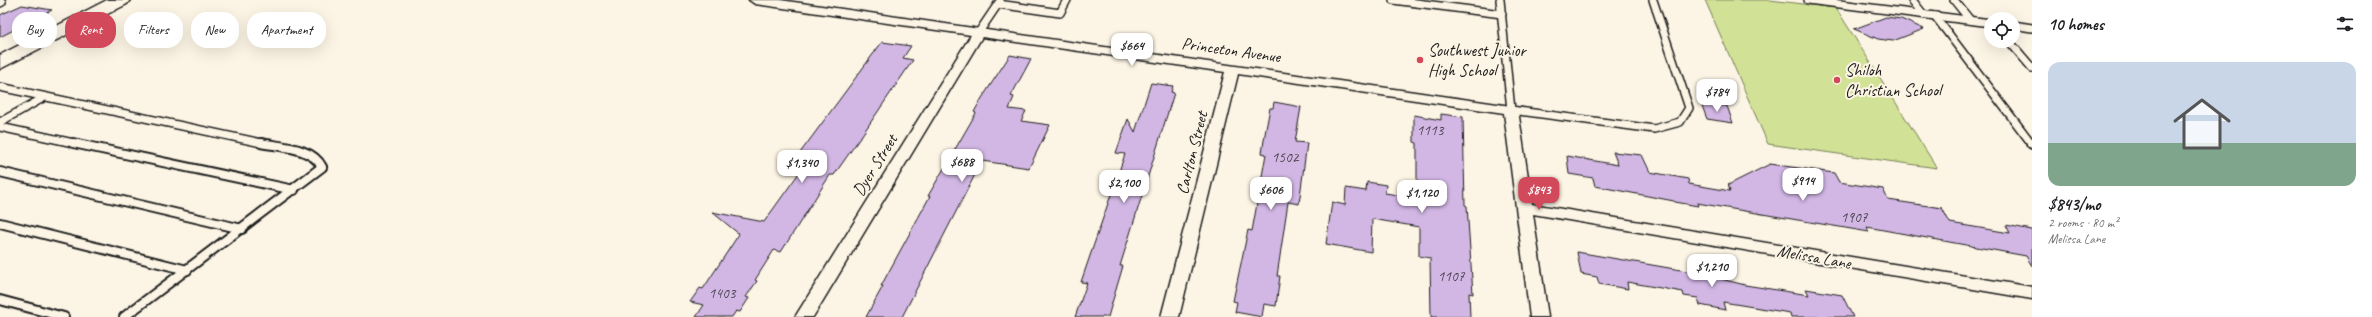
<!DOCTYPE html>
<meta charset="utf-8">
<style>
body{margin:0;font-family:Caveat,sans-serif;background:#f2f2f2;color:#202124;height:100vh;display:flex;flex-direction:column;font-size:15px;white-space:nowrap}
*{box-sizing:border-box;margin:0}
p{font-size:13px;color:#757577}
.icon{flex:none;width:22px;height:22px;fill:none;stroke:currentColor;stroke-width:2;stroke-linecap:round;stroke-linejoin:round}
.map{position:relative;flex:1;overflow:hidden}
.details{display:flex;flex-direction:column;background:#fff;width:340px}
.details>*{flex:none}
.banner{position:absolute;left:12px;top:12px;width:380px;height:36px;display:flex;gap:8px}
.tools{position:absolute;left:1984px;top:12px;display:grid;gap:8px}
.tools a{display:grid;place-items:center;width:36px;height:36px;border-radius:50%;background:#fff;box-shadow:0 4px 16px #0002;font-size:20px}
.price{position:absolute;translate:-50% -34px;padding:0 9px;border-radius:8px;background:#fff;color:#222;font-size:13px;line-height:26px;filter:drop-shadow(0 1px 2px #0008)}
.price::after{content:'';position:absolute;left:50%;top:24px;width:12px;height:9px;margin-left:-6px;background:inherit;clip-path:polygon(0 0,100% 0,50% 100%)}
.price.active{background:#d1495b;color:#fff}
ul{padding:0;list-style:none}
li{display:grid;align-content:center;gap:8px;height:212px;padding:0 16px}
li span{display:grid;place-items:center;height:124px;border-radius:12px;color:#555}
li>.icon{margin-inline-start:auto}
span .icon{width:72px;height:72px;fill:#fffc;stroke-width:1}
li b{font-size:17px}
h2{display:flex;justify-content:space-between;align-items:center;height:48px;padding:0 16px;font-size:17px}
.chip{padding:0 14px;border-radius:16px;background:#fff;box-shadow:0 4px 16px #0002;font-size:14px;line-height:36px}
.chip.active{background:#d1495b;color:#fff}
main{display:flex;flex:1;min-height:0}
.map>svg:first-child{display:block}
.green{fill:#d1e195;stroke:#767e58}
.building{fill:#d2b7e5;stroke:#1c1c1c}
.lines{fill:none;stroke-linecap:round;stroke-linejoin:round}
.lane-far1-casing{stroke:#1c1c1c;stroke-width:10}
.lane-casing{stroke:#1c1c1c;stroke-width:12}
.street-casing{stroke:#1c1c1c;stroke-width:3}
.secondary-casing{stroke:#1c1c1c;stroke-width:3}
.lane-far1{stroke:#fcf5e5;stroke-width:7}
.lane{stroke:#fcf5e5;stroke-width:8}
.street{fill:#fcf5e5;fill-rule:evenodd}
.secondary{fill:#fcf5e5;fill-rule:evenodd}
.poi-dot{fill:#d1495b;stroke:#fcf5e5;stroke-width:1.5}
.labels{text-anchor:middle;dominant-baseline:central;stroke-width:4;stroke-linejoin:round;paint-order:stroke}
.number-label{font-size:15px;fill:#4a434e}
.street-label{font-size:17px;fill:#1c1c1c;stroke:#fcf5e5}
.poi-label{font-size:17px;fill:#1c1c1c;stroke:#fcf5e5;text-anchor:start}
</style>
<main>
<div class="map">
<svg width="2032" height="317" viewBox="0 0 2032 317">
<rect width="100%" height="100%" fill="#fcf5e5"/>
<filter id="ink" filterUnits="userSpaceOnUse"><feTurbulence type="fractalNoise" baseFrequency=".025" numOctaves="2"/><feDisplacementMap in="SourceGraphic" scale="8" xChannelSelector="R" yChannelSelector="G"/><feConvolveMatrix kernelMatrix="1 2 1 2 8 2 1 2 1" color-interpolation-filters="sRGB"/></filter>
<g filter="url(#ink)">
<polygon class="green" points="1705,0 1770,0 1836,8 1937,168 1768,144"/>
<g class="building">
<polygon points="22,5 52,10 0,37 0,15"/>
<polygon points="1886,17 1901,19 1924,29 1893,41 1878,39 1854,29"/>
<polygon points="882,42 911,46 903,58 913,60 862,135 834,175 830,175 781,252 774,250 755,280 757,281 746,297 749,298 740,312 736,311 732,317 696,317 704,305 690,302 700,288 703,289 739,234 712,212 764,222 809,159 797,157"/>
<polygon points="1010,55 1031,59 1011,96 1014,97 1009,109 1026,111 1021,121 1050,125 1029,168 982,161 902,317 866,317 883,286 881,286 930,196 928,196 976,113 974,112 982,98"/>
<polygon points="1151,83 1173,86 1171,92 1174,93 1120,266 1123,266 1112,303 1108,317 1075,317 1087,283 1081,282 1125,154 1116,153 1128,119 1135,132"/>
<polygon points="1274,102 1301,107 1295,142 1307,143 1299,204 1288,202 1277,276 1280,276 1276,306 1264,304 1262,317 1235,312 1237,302 1233,301 1248,230 1252,231 1266,154 1262,153 1265,134 1270,108 1273,108"/>
<polygon points="1701,103 1727,106 1733,123 1707,119"/>
<polygon points="1441,114 1463,117 1465,205 1467,206 1473,294 1469,293 1470,317 1431,317 1430,258 1419,256 1419,227 1372,219 1371,252 1326,244 1332,202 1345,205 1346,188 1366,191 1367,182 1386,185 1385,193 1417,198 1417,143 1414,142 1414,115 1441,120"/>
<polygon points="1613,152 1642,155 1650,172 1688,179 1689,184 1730,191 1728,185 1770,164 1834,173 1839,182 1883,189 1888,200 1942,208 1950,223 2010,233 2006,225 2032,230 2032,266 2026,256 1867,227 1869,232 1697,203 1698,206 1675,202 1674,201 1595,186 1593,178 1569,174 1567,156 1618,165"/>
<polygon points="1577,252 1721,277 1721,279 1745,285 1809,295 1806,289 1842,295 1853,317 1791,317 1790,313 1723,302 1725,310 1700,305 1698,298 1684,296 1683,292 1627,282 1628,289 1599,284 1597,277 1581,274"/>
</g>
<g class="lines">
<g class="lane-far1-casing">
<g id="lane-far1">
<polyline points="1393,0 1502,14"/>
<polyline points="1500,0 1511,110 1654,129 1680,122 1689,108 1653,0"/>
<polyline points="1808,0 1991,23"/>
<polyline points="1912,0 1923,14"/>
<polyline points="1954,0 1970,20"/>
<polyline points="0,3 2,2"/>
<polyline points="998,4 1060,13 1067,0"/>
<polyline points="1935,16 2032,144"/>
<polyline points="2013,25 2032,28"/>
<polyline points="979,32 1000,1"/>
<polyline points="2009,41 2032,68"/>
<polyline points="0,87 266,144"/>
<polyline points="0,122 45,97"/>
<polyline points="0,127 78,144"/>
</g>
</g>
<g class="lane-casing">
<g id="lane">
<polyline points="73,143 294,190"/>
<polyline points="2031,143 2032,144"/>
<polyline points="0,172 242,229"/>
<polyline points="0,223 187,270"/>
<polyline points="0,300 64,317"/>
<path d="M124 317 322 167C312 147 281 147 261 143"/>
</g>
</g>
<g class="street-casing">
<polygon id="street" points="749,0 780,0 1511,106 1518,110 1532,204 2032,287 2032,299 1533,214 1548,317 1530,317 1504,113 1238,74 1179,317 1161,317 1225,72 982,37 813,317 795,317 971,35 755,4"/>
</g>
<g class="secondary-casing">
<polygon id="secondary" points="107,0 130,0 127,4 0,69 0,55"/>
</g>
<use href="#lane-far1" class="lane-far1"/>
<use href="#lane" class="lane"/>
<use href="#street" class="street"/>
<use href="#secondary" class="secondary"/>
</g>
</g>
<g class="poi-dot">
<circle cx="1420" cy="60" r="4"/>
<circle cx="1837" cy="80" r="4"/>
</g>
<g class="labels">
<g class="number-label">
<text x="1430" y="130">1113</text>
<text x="1285" y="157">1502</text>
<text x="1854" y="217">1907</text>
<text x="1451" y="276">1107</text>
<text x="722" y="293">1403</text>
</g>
<g class="street-label">
<text transform="translate(1231 50) rotate(8)">Princeton Avenue</text>
<text transform="translate(1192 153) rotate(-76)">Carlton Street</text>
<text transform="translate(875 165) rotate(-58)">Dyer Street</text>
<text transform="translate(1814 257) rotate(10)">Melissa Lane</text>
</g>
<g class="poi-label">
<text x="1428" y="50">Southwest Junior<tspan x="1428" dy="20">High School</tspan></text>
<text x="1845" y="70">Shiloh<tspan x="1845" dy="20">Christian School</tspan></text>
</g>
</g>
</svg>
<div class="tools">
<a><svg class="icon" aria-label="locate" viewBox="0 0 24 24"><circle cx="12" cy="12" r="6"/><path d="M12 2v4M12 18v4M2 12h4M18 12h4"/></svg></a>
</div>
<b class="price" style="left:1132px;top:67px">$664</b>
<b class="price" style="left:1717px;top:113px">$784</b>
<b class="price" style="left:962px;top:183px">$688</b>
<b class="price" style="left:802px;top:184px">$1,340</b>
<b class="price" style="left:1803px;top:202px">$914</b>
<b class="price" style="left:1124px;top:204px">$2,100</b>
<b class="price" style="left:1271px;top:211px">$606</b>
<b class="price active" style="left:1539px;top:211px">$843</b>
<b class="price" style="left:1422px;top:214px">$1,120</b>
<b class="price" style="left:1712px;top:288px">$1,210</b>
<div class="banner">
<a class="chip">Buy</a>
<a class="chip active">Rent</a>
<a class="chip">Filters</a>
<a class="chip">New</a>
<a class="chip">Apartment</a>
</div>
</div>
<section class="details">
<h2>10 homes<svg class="icon" aria-label="filters" viewBox="0 0 24 24"><path d="M4 7h16M4 17h16"/><circle cx="9" cy="7" r="2"/><circle cx="15" cy="17" r="2"/></svg></h2>
<ul>
<li><span style="background:linear-gradient(#c9d6e8 65%,#7fa58c 0)"><svg class="icon" aria-label="home" viewBox="0 0 24 24"><path d="M3 11l9-7 9 7M6 9v11h12V9"/></svg></span><div><b>$843/mo</b><p>2 rooms · 80 m²</p><p>Melissa Lane</p></div></li>
</ul>
</section>
</main>
